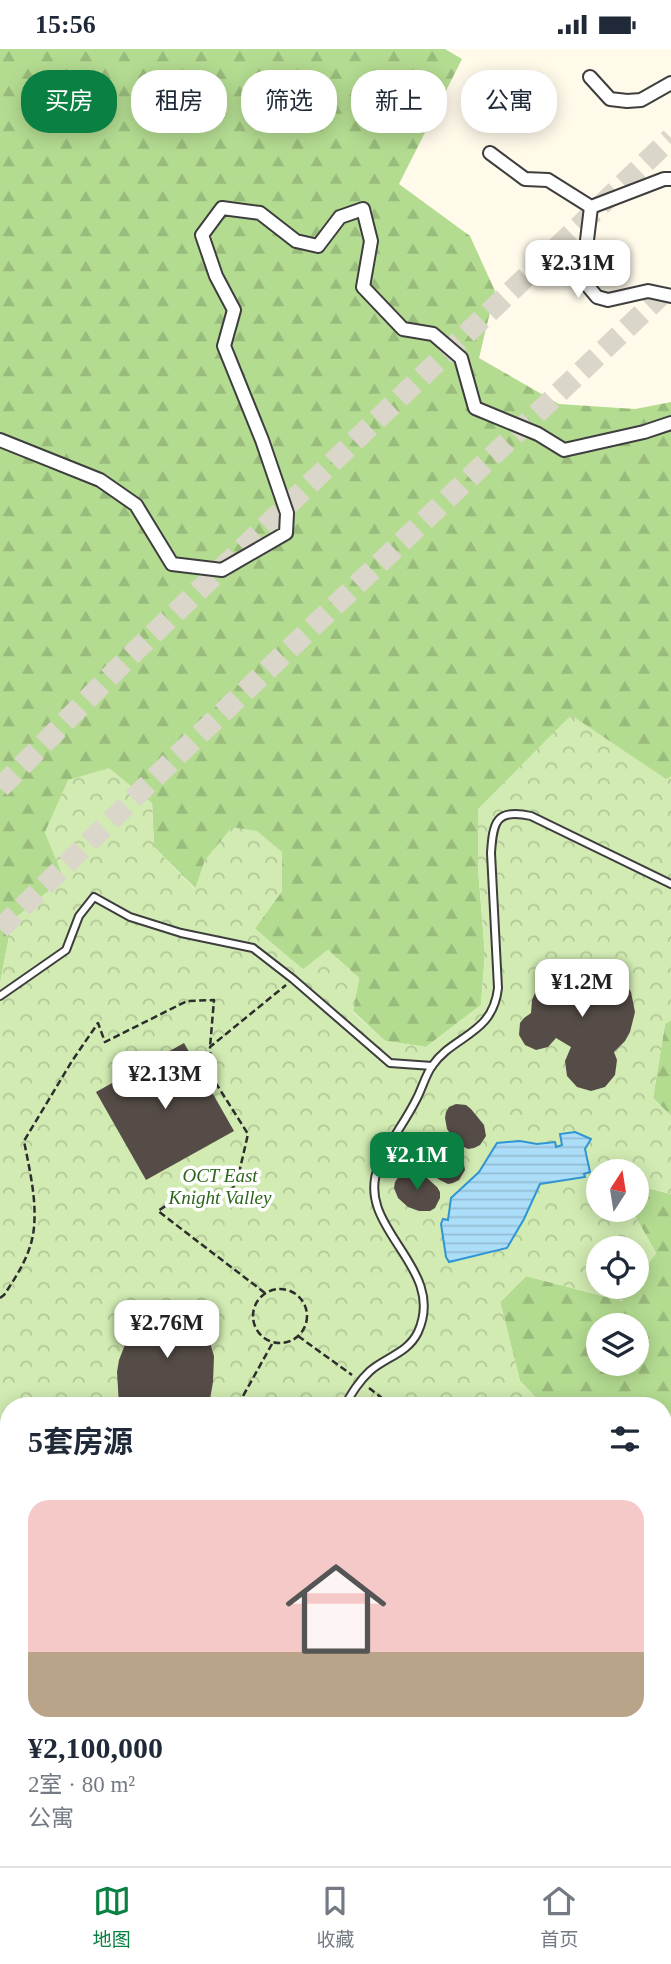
<!DOCTYPE html>
<html lang="zh">
<meta charset="utf-8">
<style>
body{margin:0;font-family:"Times New Roman","Noto Sans SC",serif;background:#f2f2f3;color:#1f2937;height:100vh;display:flex;flex-direction:column;font-size:26px;white-space:nowrap}
*{box-sizing:border-box;margin:0}
p{font-size:23px;color:#747a83}
.icon{flex:none;width:38px;height:38px;fill:none;stroke:currentColor;stroke-width:2;stroke-linecap:round;stroke-linejoin:round}
.map{position:relative;flex:1;overflow:hidden}
.details{position:absolute;left:0px;top:1348px;width:672px;height:471px;display:flex;flex-direction:column;background:#fff;border-radius:28px 28px 0 0;box-shadow:0 4px 18px #0003}
.details>*{flex:none}
.banner{position:absolute;left:21px;top:21px;width:630px;height:63px;display:flex;gap:14px}
.needle{width:46px;rotate:12deg}
.fabs{position:absolute;left:586px;top:1110px;display:grid;gap:14px}
.fabs a{display:grid;place-items:center;width:63px;height:63px;border-radius:50%;background:#fff;box-shadow:0 4px 18px #0003;font-size:35px}
.price{position:absolute;translate:-50% -60px;padding:0 16px;border-radius:14px;background:#fff;color:#222;font-size:23px;line-height:46px;filter:drop-shadow(0 2px 4px #0008)}
.price::after{content:'';position:absolute;left:50%;top:42px;width:21px;height:16px;margin-left:-10px;background:inherit;clip-path:polygon(0 0,100% 0,50% 100%)}
.price.current{background:#0b8043;color:#fff}
ul{padding:0;list-style:none}
li{display:grid;align-content:center;gap:14px;height:371px;padding:0 28px}
li+li{border-top:2px solid #e0e1e3}
li span{display:grid;place-items:center;height:217px;border-radius:21px;color:#555}
li>.icon{margin-inline-start:auto}
span .icon{width:126px;height:126px;fill:#fffc;stroke-width:1}
li b{font-size:30px}
h2{display:flex;justify-content:space-between;align-items:center;height:84px;padding:0 28px;font-size:30px}
.pill{padding:0 24px;border-radius:28px;background:#fff;box-shadow:0 4px 18px #0003;font-size:24px;line-height:63px}
.pill.current{background:#0b8043;color:#fff}
.status{display:flex;justify-content:space-between;align-items:center;height:49px;padding:0 35px;background:#fff;direction:ltr}
.status svg{height:19px;fill:currentColor}
.tabs{display:flex;justify-content:space-around;align-items:center;height:98px;border-top:2px solid #e0e1e3;background:#fff;font-size:19px;color:#747a83}
.tabs a{display:grid;justify-items:center;gap:4px}
.tabs .current{color:#0b8043}
.map>svg:first-child{display:block}
.forest{fill:url(#forest-firs);fill-rule:evenodd}
.park{fill:url(#park-crowns)}
.water{fill:url(#water-rules);stroke:#3096d3;stroke-width:2}
.building{fill:#554c47}
.lines{fill:none;stroke-linecap:round;stroke-linejoin:round}
.trunk-tunnel{stroke:#dad6c9;stroke-width:21;stroke-dasharray:21 10;stroke-linecap:butt}
.service-casing{stroke:#3e3e3e;stroke-width:10}
.minor-casing{stroke:#3e3e3e;stroke-width:16}
.path{stroke:#2d2d2d;stroke-width:2.5;stroke-dasharray:7 3.5;stroke-linecap:butt}
.service{stroke:#fff;stroke-width:6}
.minor{stroke:#fff;stroke-width:12}
.rail-casing{stroke:#c11e29;stroke-width:7}
.rail{stroke:#fff;stroke-width:4.5;stroke-dasharray:13;stroke-linecap:butt}
.labels{text-anchor:middle;dominant-baseline:central;stroke-width:7;stroke-linejoin:round;paint-order:stroke}
.park-label{font-size:19px;font-style:italic;fill:#2b6519;stroke:#fff}
</style>
<div class="status"><b>15:56</b><svg viewBox="0 0 49 12"><path d="M0 12V9h3v3zM5 12V6h3v6zM10 12V3h3v9zM15 12V0h3v12zM26 1h20v11H26zM47 4h2v5h-2z"/></svg></div>
<div class="map">
<svg width="671" height="1817" viewBox="0 0 671 1817">
<defs>
<pattern id="forest-firs" width="22" height="20" patternUnits="userSpaceOnUse" patternTransform="scale(1.75)"><rect width="22" height="20" fill="#b4dc91"/><path d="M5 1l3.5 6h-7zM16 11l3.5 6h-7z" fill="#99bb7c"/></pattern>
<pattern id="park-crowns" width="20" height="18" patternUnits="userSpaceOnUse" patternTransform="scale(1.75)"><rect width="20" height="18" fill="#d1ebb2"/><path d="M2 6a3 3 0 1 1 6 0M12 15a3 3 0 1 1 6 0" fill="none" stroke="#b2c898"/></pattern>
<pattern id="water-rules" width="6" height="5" patternUnits="userSpaceOnUse" patternTransform="scale(1.75)"><rect width="6" height="5" fill="#acdef9"/><path d="M0 2.5h6" fill="none" stroke="#93bdd4"/></pattern>
</defs>
<rect width="100%" height="100%" fill="#fffaea"/>
<g class="forest">
<polygon points="0,0 445,0 462,10 399,135 470,187 495,242 479,309 559,355 635,360 671,353 671,728 478,819 485,905 481,956 426,998 385,992 353,962 359,929 328,901 303,921 254,879 282,842 205,811 196,840 154,798 152,754 45,783 64,829 12,872 0,935"/>
<polygon points="671,971 671,1067 653,1049 665,975"/>
<path d="M644 1138 671 1145V1407L663 1400V1356H543L520 1332 500 1253 526 1227 622 1252 632 1237H637V1230L656 1204 631 1160H637V1145ZM598 1276H637V1314H598Z"/>
<polygon points="671,1505 671,1584 663,1586 663,1515"/>
<polygon points="671,1630 671,1817 565,1817 570,1810 663,1810 663,1632"/>
</g>
<g class="park">
<polygon points="571,666 666,730 671,728 671,971 665,975 653,1049 671,1067 671,1145 645,1138 637,1145 637,1122 598,1122 598,1160 631,1160 656,1204 637,1230 637,1199 598,1199 598,1237 632,1237 622,1252 526,1227 500,1253 520,1332 543,1356 9,1356 9,1810 463,1810 463,1817 0,1817 0,935 12,872 64,829 45,783 68,731 109,719 152,754 154,798 195,840 205,811 232,778 257,782 282,803 282,842 255,880 303,920 328,901 359,929 353,963 385,992 426,998 481,956 485,905 478,819 478,760"/>
<polygon points="663,1401 671,1407 671,1505 663,1515"/>
</g>
<polygon class="water" points="575,1083 591,1090 585,1100 590,1123 584,1125 585,1128 540,1135 524,1170 507,1199 449,1213 446,1208 441,1175 443,1170 448,1171 451,1149 479,1123 497,1094 520,1092 537,1095 555,1093 556,1098 562,1096 560,1085"/>
<g class="building">
<polygon points="584,910 604,915 620,926 631,943 635,963 630,983 625,992 614,1003 617,1011 615,1026 605,1038 591,1042 577,1038 567,1027 565,1012 571,998 556,989 548,998 536,1001 525,996 519,986 520,974 524,969 531,964 532,951 540,932 547,924 564,914"/>
<polygon points="184,994 234,1082 146,1131 96,1043"/>
<polygon points="456,1055 466,1056 471,1060 484,1076 486,1087 480,1096 474,1099 468,1100 458,1095 447,1080 445,1069 446,1063 449,1058"/>
<polygon points="434,1090 445,1091 450,1095 463,1110 465,1121 459,1131 453,1134 448,1135 438,1130 429,1121 425,1115 423,1105 424,1099 427,1093"/>
<polygon points="409,1124 427,1129 437,1138 440,1143 440,1149 435,1159 430,1162 419,1162 408,1158 398,1149 394,1139 395,1133 399,1127"/>
<polygon points="168,1253 177,1253 191,1259 199,1268 207,1283 214,1307 213,1333 209,1356 119,1356 117,1323 119,1311 128,1288 140,1269 158,1255"/>
<polygon points="663,1425 671,1431 671,1481 663,1491"/>
</g>
<g class="lines">
<g class="trunk-tunnel">
<polyline points="0,739 124,613 671,89"/>
<polyline points="0,880 179,705 671,237"/>
</g>
<g class="service-casing">
<g id="service">
<polyline points="0,947 66,901 79,867 94,848 130,868 181,884 253,899 293,930 390,1014 432,1017"/>
<path d="M345 1356C352 1344 359 1332 370 1322 386 1308 408 1304 418 1283 448 1217 352 1179 379 1116 389 1093 405 1073 416 1051 422 1040 425 1027 432 1017 453 986 493 986 498 939L491 804C493 773 496 759 531 767L671 835"/>
<polyline points="175,1817 176,1810"/>
</g>
</g>
<g class="minor-casing">
<g id="minor">
<polyline points="590,28 610,50 627,52 641,51 671,34"/>
<polyline points="490,104 525,130 548,131 591,158 664,130 671,130"/>
<polyline points="591,158 584,216 587,236 597,248 608,251 648,242 671,247"/>
<polyline points="0,391 100,431 136,456 172,515 222,521 286,484 287,464 262,391 224,297 234,261 216,227 202,186 222,159 260,164 296,192 318,197 340,168 363,160 371,192 363,238 403,280 433,285 461,309 475,359 538,385 564,401 644,383 671,374"/>
<polyline points="663,1612 671,1612"/>
<polyline points="472,1810 472,1817"/>
</g>
</g>
<g class="path">
<circle cx="280" cy="1267" r="27"/>
<polyline points="265,1244 158,1162 173,1152 222,1144 236,1137 248,1085 212,1028 210,998 286,936"/>
<path d="M0 1249 4 1246C16 1228 29 1208 33 1186 38 1155 30 1123 24 1092L72 1012 98 974 105 993 187 952 214 951 210 998"/>
<polyline points="298,1287 352,1326"/>
<polyline points="369,1339 391,1356"/>
<polyline points="238,1356 272,1295"/>
<polyline points="0,1628 9,1619"/>
<polyline points="0,1643 9,1643"/>
<polyline points="456,1810 457,1817"/>
</g>
<use href="#service" class="service"/>
<use href="#minor" class="minor"/>
<g class="rail-casing">
<g id="rail">
<polyline points="0,1794 9,1801"/>
<polyline points="19,1810 29,1817"/>
</g>
</g>
<use href="#rail" class="rail"/>
</g>
<g class="labels">
<g class="park-label">
<text x="220" y="1126">OCT East<tspan x="220" dy="22">Knight Valley</tspan></text>
</g>
</g>
</svg>
<div class="fabs">
<a><svg class="needle" viewBox="-14 -14 28 28"><path d="M0-13l5 13h-10z" fill="#e53935"/><path d="M0 13l5-13h-10z" fill="#747a83"/></svg></a>
<a><svg class="icon" aria-label="locate" viewBox="0 0 24 24"><circle cx="12" cy="12" r="6"/><path d="M12 2v4M12 18v4M2 12h4M18 12h4"/></svg></a>
<a><svg class="icon" aria-label="layers" viewBox="0 0 24 24"><path d="M12 4l9 5-9 5-9-5zM3 14l9 5 9-5"/></svg></a>
</div>
<b class="price" style="left:578px;top:251px">¥2.31M</b>
<b class="price" style="left:582px;top:970px">¥1.2M</b>
<b class="price" style="left:165px;top:1062px">¥2.13M</b>
<b class="price current" style="left:417px;top:1143px">¥2.1M</b>
<b class="price" style="left:167px;top:1311px">¥2.76M</b>
<div class="banner">
<a class="pill current">买房</a>
<a class="pill">租房</a>
<a class="pill">筛选</a>
<a class="pill">新上</a>
<a class="pill">公寓</a>
</div>
<section class="details">
<h2>5套房源<svg class="icon" aria-label="filters" viewBox="0 0 24 24"><path d="M4 7h16M4 17h16"/><circle cx="9" cy="7" r="2"/><circle cx="15" cy="17" r="2"/></svg></h2>
<ul>
<li><span style="background:linear-gradient(#f6c9c9 70%,#b9a48a 0)"><svg class="icon" aria-label="home" viewBox="0 0 24 24"><path d="M3 11l9-7 9 7M6 9v11h12V9"/></svg></span><div><b>¥2,100,000</b><p>2室 · 80 m²</p><p>公寓</p></div></li>
</ul>
</section>
</div>
<nav class="tabs">
<a class="current"><svg class="icon" aria-label="map" viewBox="0 0 24 24"><path d="M3 6l6-2 6 2 6-2v14l-6 2-6-2-6 2zM9 4v14M15 6v14"/></svg>地图</a>
<a><svg class="icon" aria-label="saved" viewBox="0 0 24 24"><path d="M7 4h10v16l-5-4-5 4z"/></svg>收藏</a>
<a><svg class="icon" aria-label="home" viewBox="0 0 24 24"><path d="M3 11l9-7 9 7M6 9v11h12V9"/></svg>首页</a>
</nav>
